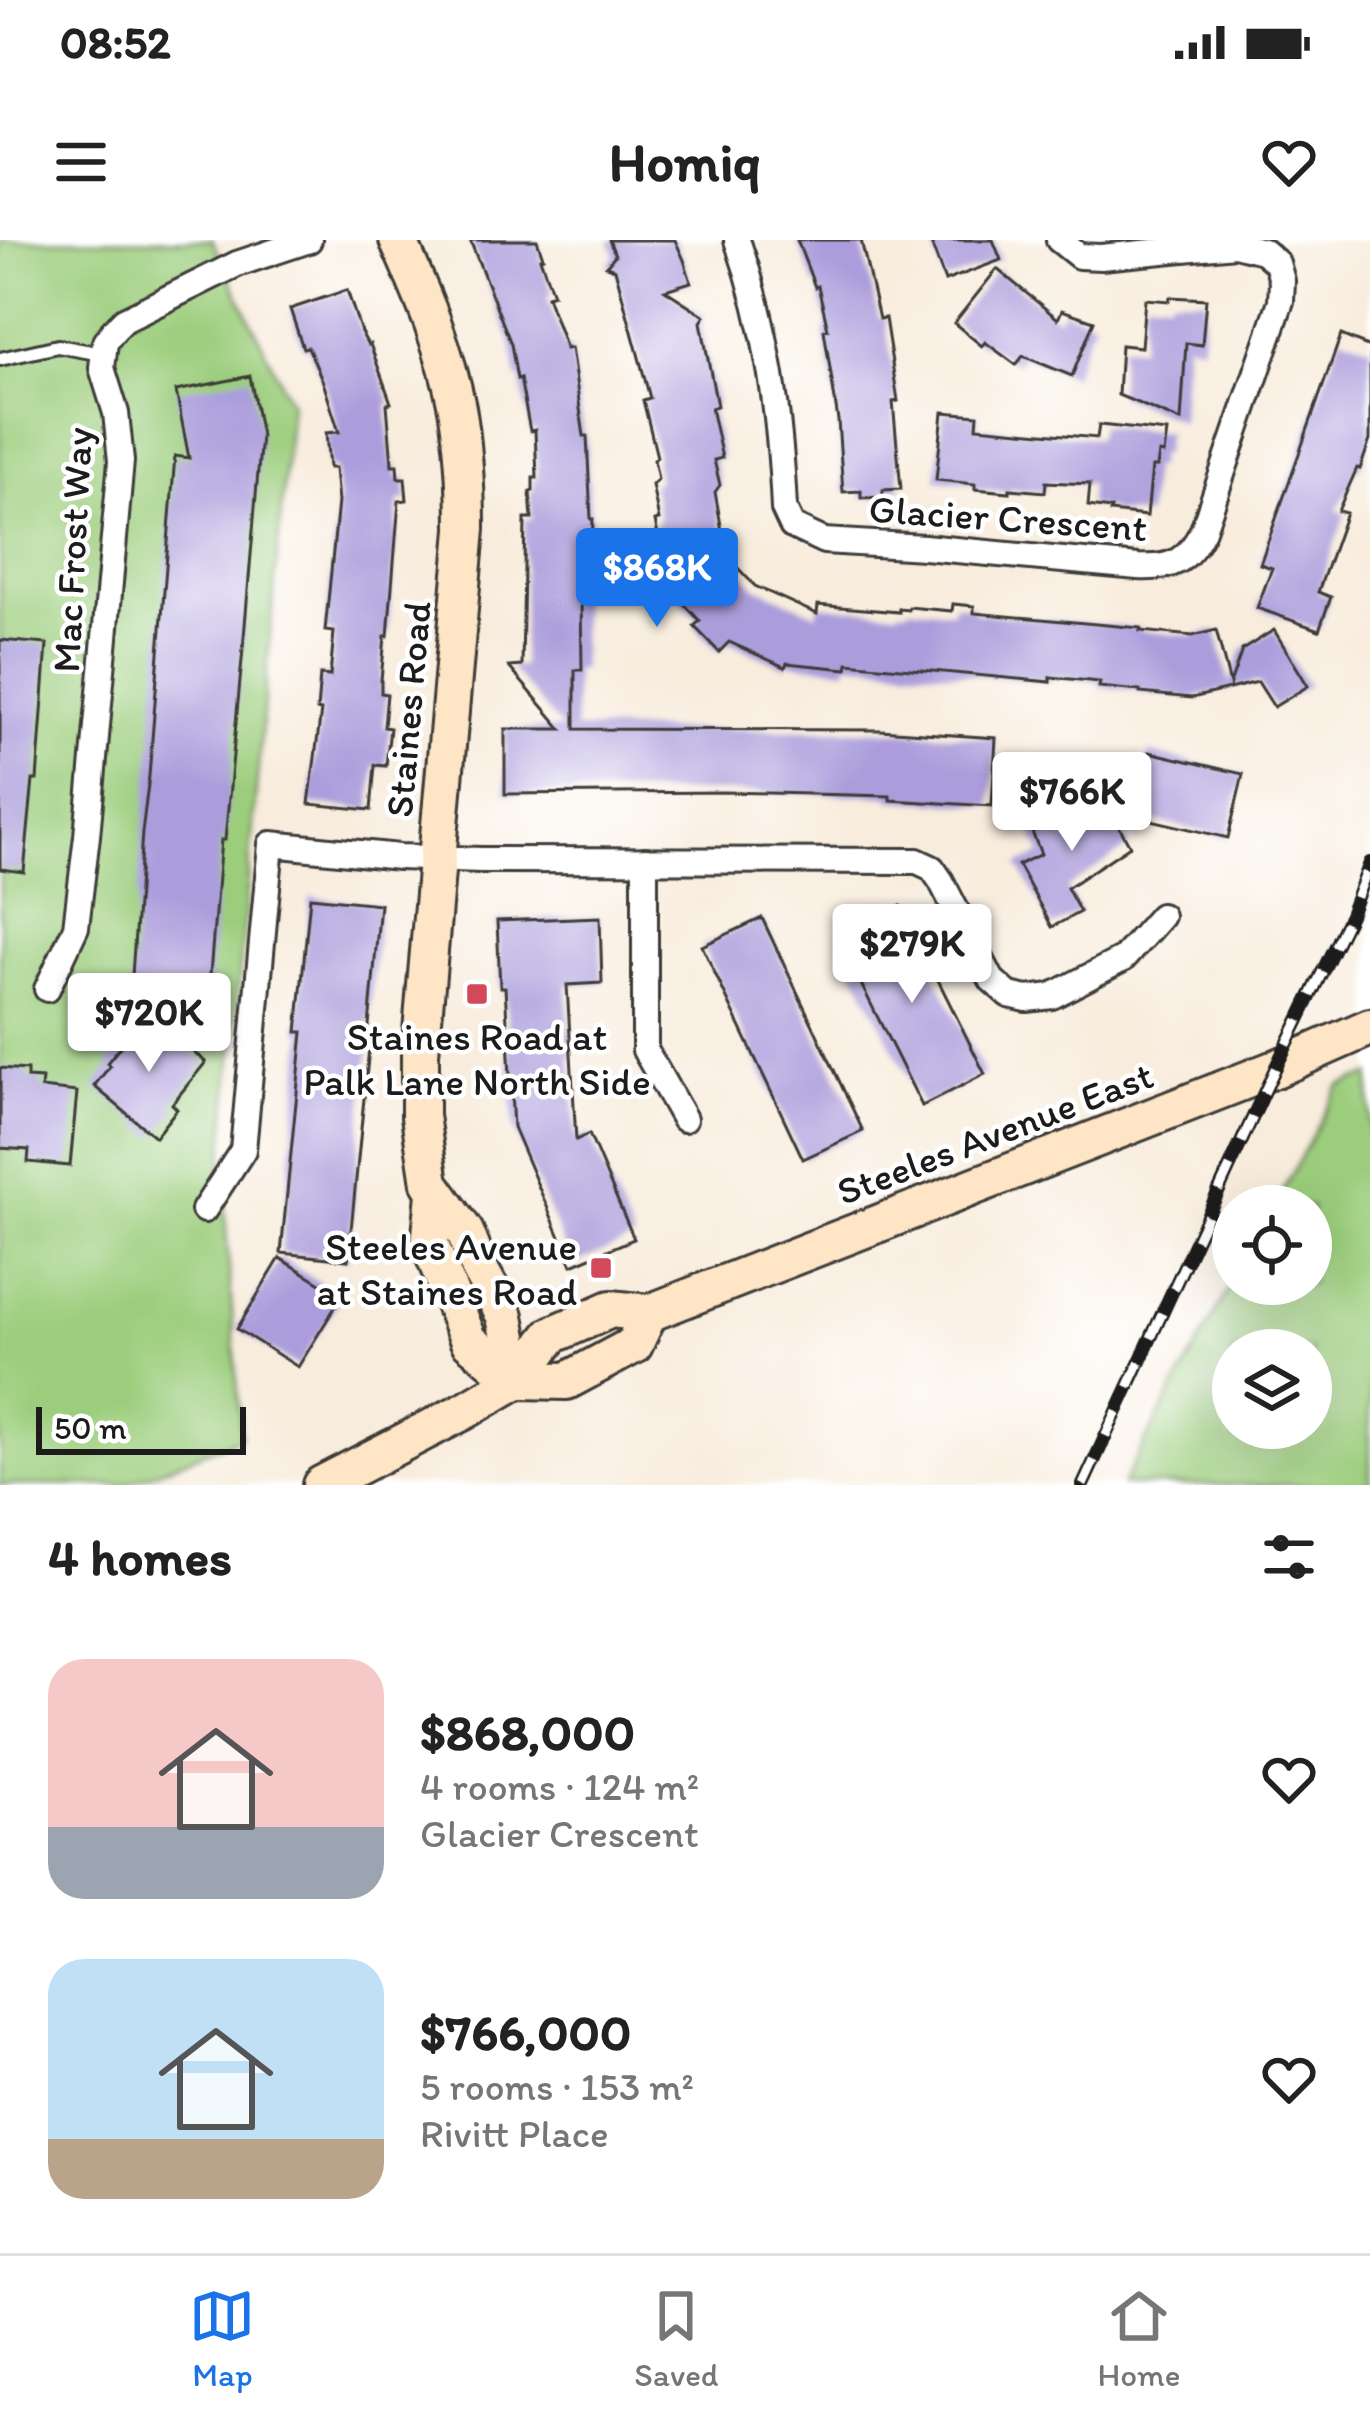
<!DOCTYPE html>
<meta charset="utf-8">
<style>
body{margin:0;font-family:Itim,sans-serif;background:#f6f6f6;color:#222;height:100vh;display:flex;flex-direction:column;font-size:45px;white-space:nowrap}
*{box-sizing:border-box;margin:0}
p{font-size:39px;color:#767676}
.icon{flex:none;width:66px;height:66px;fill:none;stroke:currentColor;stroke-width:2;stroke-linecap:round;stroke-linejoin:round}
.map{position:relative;height:1245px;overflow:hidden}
.sheet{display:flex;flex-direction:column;background:#fff;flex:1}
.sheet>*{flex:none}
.controls{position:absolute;left:1212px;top:945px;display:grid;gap:24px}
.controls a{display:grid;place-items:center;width:120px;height:120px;border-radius:50%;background:#fff;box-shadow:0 12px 48px #0002;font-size:60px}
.scale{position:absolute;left:36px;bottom:30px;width:210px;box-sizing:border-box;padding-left:12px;border:6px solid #1c1c1c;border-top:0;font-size:33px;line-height:42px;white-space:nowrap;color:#1c1c1c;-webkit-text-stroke:9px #fff;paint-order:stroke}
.price{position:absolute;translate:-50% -102px;padding:0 27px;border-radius:12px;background:#fff;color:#222;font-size:39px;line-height:78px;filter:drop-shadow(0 3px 6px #0008)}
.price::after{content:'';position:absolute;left:50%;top:72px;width:36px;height:27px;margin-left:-18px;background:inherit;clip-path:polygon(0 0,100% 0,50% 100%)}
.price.current{background:#1a73e8;color:#fff}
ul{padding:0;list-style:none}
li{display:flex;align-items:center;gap:36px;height:300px;padding:0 48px}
li span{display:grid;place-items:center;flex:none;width:336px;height:240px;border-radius:36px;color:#555}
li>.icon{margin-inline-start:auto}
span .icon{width:144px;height:144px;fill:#fffc;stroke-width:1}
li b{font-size:51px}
h2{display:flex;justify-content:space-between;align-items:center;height:144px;padding:0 48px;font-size:51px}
.status{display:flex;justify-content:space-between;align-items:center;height:84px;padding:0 60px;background:#fff;direction:ltr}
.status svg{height:33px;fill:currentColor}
header{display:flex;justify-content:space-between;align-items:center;height:156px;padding:0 48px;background:#fff;font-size:54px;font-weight:700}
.tabs{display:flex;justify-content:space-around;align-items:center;height:168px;border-top:3px solid #e0e0e0;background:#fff;font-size:33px;color:#767676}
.tabs a{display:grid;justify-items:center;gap:6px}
.tabs .current{color:#1a73e8}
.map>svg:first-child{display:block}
.green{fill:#9bcd7c;stroke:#5c744c;stroke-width:3;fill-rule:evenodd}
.building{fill:#ab9ddb}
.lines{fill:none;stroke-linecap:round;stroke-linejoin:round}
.lane-casing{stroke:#3d3b39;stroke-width:18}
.street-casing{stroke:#3d3b39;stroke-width:30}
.secondary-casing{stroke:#3d3b39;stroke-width:42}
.lane{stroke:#fff;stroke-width:12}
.street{stroke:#fff;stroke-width:24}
.secondary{stroke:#fde5c5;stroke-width:36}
.rail-casing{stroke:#1c1c1c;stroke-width:14}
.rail{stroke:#fff;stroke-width:9;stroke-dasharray:27;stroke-linecap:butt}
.poi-dot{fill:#d1495b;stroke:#fff;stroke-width:4.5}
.labels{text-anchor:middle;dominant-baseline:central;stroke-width:9;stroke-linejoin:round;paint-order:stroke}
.street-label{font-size:39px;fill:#1c1c1c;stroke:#fff}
.poi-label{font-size:39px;fill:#1c1c1c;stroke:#fff}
</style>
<div class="status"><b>08:52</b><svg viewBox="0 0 49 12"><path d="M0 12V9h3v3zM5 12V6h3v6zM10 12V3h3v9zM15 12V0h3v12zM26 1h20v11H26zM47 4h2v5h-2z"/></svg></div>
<header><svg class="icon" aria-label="menu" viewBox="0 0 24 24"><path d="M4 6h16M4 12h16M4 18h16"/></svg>Homiq<svg class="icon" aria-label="heart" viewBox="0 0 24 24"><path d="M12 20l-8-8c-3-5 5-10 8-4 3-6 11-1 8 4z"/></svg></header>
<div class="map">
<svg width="1370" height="1245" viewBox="0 0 1370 1245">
<rect width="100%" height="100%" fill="#fff"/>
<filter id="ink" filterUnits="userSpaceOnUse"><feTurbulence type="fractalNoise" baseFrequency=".00833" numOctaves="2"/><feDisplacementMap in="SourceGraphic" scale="24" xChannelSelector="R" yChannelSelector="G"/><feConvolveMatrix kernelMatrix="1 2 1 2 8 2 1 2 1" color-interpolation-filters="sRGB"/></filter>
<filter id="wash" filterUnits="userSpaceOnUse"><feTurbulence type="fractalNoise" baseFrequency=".004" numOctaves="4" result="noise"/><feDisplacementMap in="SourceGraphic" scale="48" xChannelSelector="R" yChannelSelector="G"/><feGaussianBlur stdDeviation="2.7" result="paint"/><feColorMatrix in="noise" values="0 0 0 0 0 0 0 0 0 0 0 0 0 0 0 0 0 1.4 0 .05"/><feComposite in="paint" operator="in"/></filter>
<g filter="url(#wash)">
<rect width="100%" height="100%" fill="#f8ecdc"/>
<g class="green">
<polygon points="0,0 212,0 291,163 222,929 241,1197 124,1245 0,1245"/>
<path d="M1370 835V1245H1122L1233 1041V1044H1311V966H1274L1339 846ZM1233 1110H1311V1188H1233Z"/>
</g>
<g id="blocks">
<g class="building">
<polygon points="470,0 537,0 543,17 540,18 553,54 547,56 566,109 571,108 584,196 587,196 591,279 593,279 590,351 581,357 582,430 575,430 575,489 880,490 996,498 992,566 890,560 890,556 724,552 505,554 505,489 562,489 509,427 522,426 525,279 532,279 530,252 533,251 533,238 537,238 535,190 530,191 520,138 517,139 511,104"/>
<polygon points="609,0 675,0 684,20 691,42 665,50 705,76 701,82 717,166 711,168 722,218 714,220 720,245 715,252 724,302 662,315 655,281 659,280 652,245 658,239 654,220 657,217 643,160 650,158 615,29 606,26 615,15"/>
<polygon points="797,0 861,0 879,79 885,78 898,161 893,162 901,249 883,250 883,257 861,258 861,251 843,252 838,180 824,90 828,89 818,46 815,47"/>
<polygon points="930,0 993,0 1001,20 945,41"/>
<polygon points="997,29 1058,79 1062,70 1094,81 1072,136 1023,116 1016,125 985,102 982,106 954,83"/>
<polygon points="347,50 361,92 368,105 370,104 391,163 387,164 392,225 397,225 398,238 405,238 407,260 399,261 388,396 385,396 381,440 381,453 387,454 384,487 390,488 386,526 375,525 371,570 309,564 321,471 317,470 320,435 330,436 334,392 325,391 338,262 335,228 329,228 326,193 339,192 323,142 308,107 303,108 290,69"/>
<polygon points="1170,57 1206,59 1202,105 1186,103 1181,181 1118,155 1121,105 1141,107 1145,59 1169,61"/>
<polygon points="1341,95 1370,107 1370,200 1360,229 1357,228 1338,271 1346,273 1318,352 1331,357 1319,390 1257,368 1272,328 1260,324"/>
<polygon points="250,136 261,196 243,409 225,600 221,600 207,771 130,764 142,593 149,536 175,216 189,218 176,151"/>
<polygon points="943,172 978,175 977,187 1097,198 1099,185 1167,192 1164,214 1159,213 1157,227 1152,227 1147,276 1110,272 1111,269 1088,266 1090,244 1046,242 1045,252 1010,249 1010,252 975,249 975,244 936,240"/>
<polygon points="719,308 755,346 817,374 818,365 899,372 899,369 908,370 909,367 952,371 953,364 974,366 974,373 1118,386 1141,388 1140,391 1193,396 1216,390 1230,444 1242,410 1274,390 1308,446 1274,467 1258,442 1192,458 1140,453 1140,451 1099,447 1100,442 1050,437 1050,442 848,423 847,429 787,423 785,427 729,402 719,412 694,386 700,381 674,353"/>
<polygon points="0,400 47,404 37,540 33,540 24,632 0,629"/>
<polygon points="1149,512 1243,534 1228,598 1134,576"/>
<polygon points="1091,551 1099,551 1130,606 1067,648 1080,672 1052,687 1018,625 1041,614 1032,592 1077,568 1073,560"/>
<polygon points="310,657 380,664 367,808 369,808 348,1020 281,1013 303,792 297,792"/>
<polygon points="901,666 985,834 922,866 838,698"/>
<polygon points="600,677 602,743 567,745 576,900 589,894 634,999 572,1025 513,887 505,747 500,747 497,681"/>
<polygon points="762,678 863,891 803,919 702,706"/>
<polygon points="146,774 206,822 172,864 177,869 155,897 94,846 110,826 107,823"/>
<polygon points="0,828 27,830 27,838 42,839 41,848 77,852 70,926 28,922 29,910 0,908"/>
<polygon points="280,1018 342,1056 298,1127 237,1089"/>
</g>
</g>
</g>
<g filter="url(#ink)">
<use href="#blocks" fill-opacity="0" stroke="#3d3b39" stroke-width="3"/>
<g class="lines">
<g class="lane-casing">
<polyline id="lane" points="0,119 58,106 102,114"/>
</g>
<g class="street-casing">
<g id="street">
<path d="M737 0C768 88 780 176 784 269L792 286 824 301 924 307 1138 327C1172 329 1188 321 1203 290L1281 61 1282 41 1277 23 1263 11 1235 4 1101 17 1079 16 1059 0"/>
<polyline points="645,620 645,810 684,879"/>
<polyline points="47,749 76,687 87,596 121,221 116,173 102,128 105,102 114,90 124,80 237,24 309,0"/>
<polyline points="204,970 243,910 271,604 399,617 481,620 917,621 932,628 941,641 992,740 1009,755 1027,759 1052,756 1123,719 1161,676"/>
</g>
</g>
<g class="secondary-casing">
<g id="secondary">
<path d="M398 0C422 54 446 110 457 168 464 208 466 249 466 289L420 814V876L430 943 465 992 481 1032 505 1076 517 1140"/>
<polyline points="435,954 430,1005 469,1101 517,1140"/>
<polyline points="517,1140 567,1141 634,1105 649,1073"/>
<polyline points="321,1245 466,1170 517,1140 552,1095 611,1069 649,1073 1275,829 1370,787"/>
</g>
</g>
<use href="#lane" class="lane"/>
<use href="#street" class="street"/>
<use href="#secondary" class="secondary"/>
<g class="rail-casing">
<polyline id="rail" points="1083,1245 1275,829 1350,675 1370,623"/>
</g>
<use href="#rail" class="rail"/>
</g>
</g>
<g class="poi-dot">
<rect x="465" y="742" width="24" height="24" rx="6"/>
<rect x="589" y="1016" width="24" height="24" rx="6"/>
</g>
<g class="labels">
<g class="street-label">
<text transform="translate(1008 278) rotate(4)">Glacier Crescent</text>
<text transform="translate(72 310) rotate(-87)">Mac Frost Way</text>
<text transform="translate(408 469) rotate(-85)">Staines Road</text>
<text transform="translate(995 893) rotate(-21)">Steeles Avenue East</text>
</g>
<g class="poi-label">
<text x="477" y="796">Staines Road at<tspan x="477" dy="45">Palk Lane North Side</tspan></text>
<text x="577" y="1006" text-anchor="end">Steeles Avenue<tspan x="577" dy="45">at Staines Road</tspan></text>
</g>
</g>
</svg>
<div class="controls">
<a><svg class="icon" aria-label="locate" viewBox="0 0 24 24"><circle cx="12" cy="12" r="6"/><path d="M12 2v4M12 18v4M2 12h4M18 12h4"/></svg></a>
<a><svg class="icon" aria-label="layers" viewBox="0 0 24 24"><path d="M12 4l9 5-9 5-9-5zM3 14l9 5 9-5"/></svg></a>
</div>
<div class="scale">50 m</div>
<b class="price current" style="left:657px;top:390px">$868K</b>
<b class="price" style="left:1072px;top:614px">$766K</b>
<b class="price" style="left:912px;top:766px">$279K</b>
<b class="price" style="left:149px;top:835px">$720K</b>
</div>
<section class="sheet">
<h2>4 homes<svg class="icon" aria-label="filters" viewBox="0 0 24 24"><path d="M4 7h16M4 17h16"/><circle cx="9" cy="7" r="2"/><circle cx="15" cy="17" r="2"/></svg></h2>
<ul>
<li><span style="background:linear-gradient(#f6c9c9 70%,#9aa5b1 0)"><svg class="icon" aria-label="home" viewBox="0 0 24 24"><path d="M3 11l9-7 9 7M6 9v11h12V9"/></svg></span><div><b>$868,000</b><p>4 rooms · 124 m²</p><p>Glacier Crescent</p></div><svg class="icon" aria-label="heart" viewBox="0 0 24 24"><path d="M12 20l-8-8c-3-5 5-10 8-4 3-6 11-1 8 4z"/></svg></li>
<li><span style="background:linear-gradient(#bfe0f5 75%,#b9a48a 0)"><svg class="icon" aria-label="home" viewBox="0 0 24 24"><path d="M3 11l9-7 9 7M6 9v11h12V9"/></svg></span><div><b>$766,000</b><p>5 rooms · 153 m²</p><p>Rivitt Place</p></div><svg class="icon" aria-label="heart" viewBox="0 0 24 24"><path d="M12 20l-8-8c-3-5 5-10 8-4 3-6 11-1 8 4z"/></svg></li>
</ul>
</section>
<nav class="tabs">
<a class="current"><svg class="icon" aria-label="map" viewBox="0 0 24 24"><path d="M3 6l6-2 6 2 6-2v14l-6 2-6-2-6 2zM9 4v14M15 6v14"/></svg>Map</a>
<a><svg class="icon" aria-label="saved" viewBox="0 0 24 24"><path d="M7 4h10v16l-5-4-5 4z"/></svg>Saved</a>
<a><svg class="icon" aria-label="home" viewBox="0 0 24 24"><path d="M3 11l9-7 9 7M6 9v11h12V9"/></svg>Home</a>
</nav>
